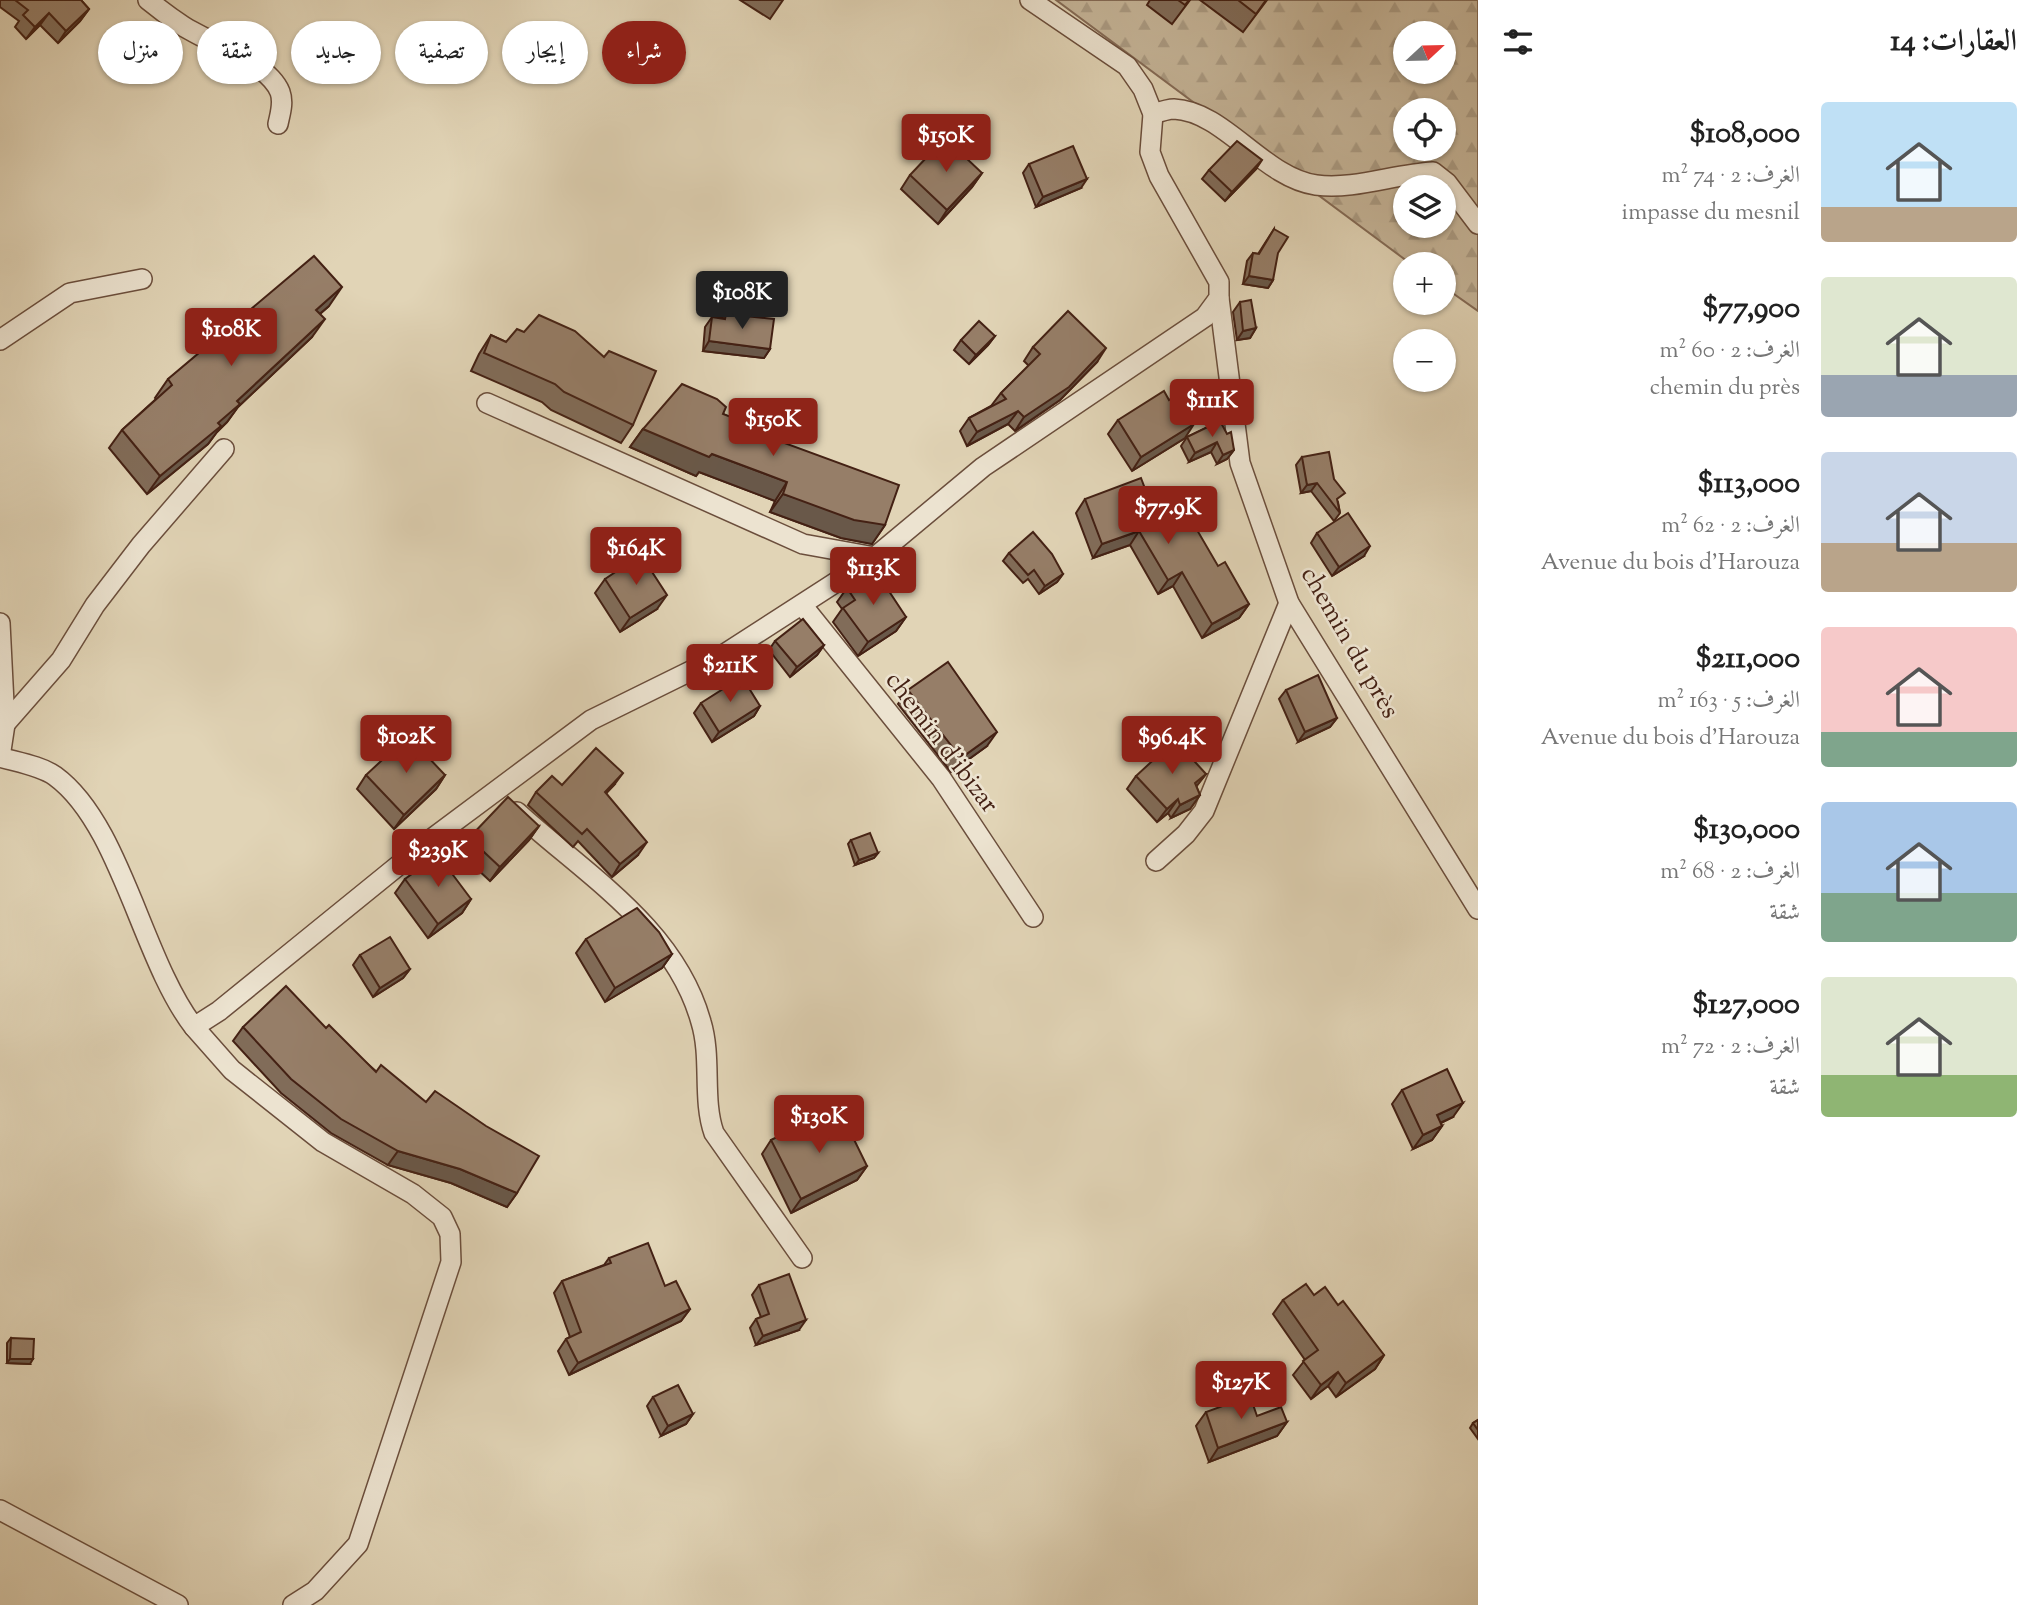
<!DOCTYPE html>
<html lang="ar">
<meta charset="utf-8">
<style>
body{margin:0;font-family:"Sorts Mill Goudy",Amiri,serif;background:#f6f6f6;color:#222;direction:rtl;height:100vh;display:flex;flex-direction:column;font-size:26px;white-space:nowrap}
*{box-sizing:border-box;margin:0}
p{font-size:23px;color:#767676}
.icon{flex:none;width:38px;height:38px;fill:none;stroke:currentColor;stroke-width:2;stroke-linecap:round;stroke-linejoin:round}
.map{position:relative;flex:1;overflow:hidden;direction:ltr}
.side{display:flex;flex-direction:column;background:#fff;width:560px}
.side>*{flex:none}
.banner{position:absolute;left:21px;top:21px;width:665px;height:63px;direction:rtl;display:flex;gap:14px}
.needle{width:46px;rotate:68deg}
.fabs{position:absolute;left:1393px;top:21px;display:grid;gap:14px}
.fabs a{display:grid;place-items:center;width:63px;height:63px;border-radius:50%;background:#fff;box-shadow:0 2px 5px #0004;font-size:35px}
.price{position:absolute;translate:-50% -60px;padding:0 16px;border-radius:7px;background:#8f2418;color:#fff;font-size:23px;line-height:46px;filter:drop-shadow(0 2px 4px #0008)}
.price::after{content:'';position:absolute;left:50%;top:42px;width:21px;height:16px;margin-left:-10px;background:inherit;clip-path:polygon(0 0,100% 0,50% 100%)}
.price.current{background:#222;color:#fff}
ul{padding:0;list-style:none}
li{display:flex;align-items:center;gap:21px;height:175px;padding:0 21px}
li span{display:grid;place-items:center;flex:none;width:196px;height:140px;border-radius:7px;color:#555}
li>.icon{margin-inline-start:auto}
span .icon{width:84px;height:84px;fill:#fffc;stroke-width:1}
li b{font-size:30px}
h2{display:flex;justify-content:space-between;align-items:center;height:84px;padding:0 21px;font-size:30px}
.tag{padding:0 24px;border-radius:32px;background:#fff;box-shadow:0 2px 5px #0004;font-size:24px;line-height:63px}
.tag.current{background:#8f2418;color:#fff}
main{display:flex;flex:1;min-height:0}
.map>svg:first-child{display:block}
.forest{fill:url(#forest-firs);stroke:#856c57;stroke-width:2;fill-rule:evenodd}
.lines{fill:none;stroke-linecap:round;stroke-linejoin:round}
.street-casing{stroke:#6b4e3c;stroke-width:22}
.street{stroke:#ece3d0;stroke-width:19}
.wall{fill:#816c59;stroke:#442114;stroke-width:2}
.shaded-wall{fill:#695849;stroke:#442114;stroke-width:2}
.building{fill:#967e68;stroke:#442114;stroke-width:2}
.labels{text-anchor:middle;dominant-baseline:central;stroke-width:5;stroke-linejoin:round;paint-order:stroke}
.street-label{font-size:26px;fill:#442114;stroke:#ece3d0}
</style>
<main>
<section class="side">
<h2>العقارات: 14<svg class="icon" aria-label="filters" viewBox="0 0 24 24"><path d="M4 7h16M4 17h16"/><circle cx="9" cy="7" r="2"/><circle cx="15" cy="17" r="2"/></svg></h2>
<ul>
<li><span style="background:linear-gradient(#bfe0f5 75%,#b9a48a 0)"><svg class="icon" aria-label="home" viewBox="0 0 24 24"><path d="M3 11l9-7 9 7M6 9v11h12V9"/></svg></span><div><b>$108,000</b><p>الغرف: 2 · 74 m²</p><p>impasse du mesnil</p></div></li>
<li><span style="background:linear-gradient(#dfe7d0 70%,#9aa5b1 0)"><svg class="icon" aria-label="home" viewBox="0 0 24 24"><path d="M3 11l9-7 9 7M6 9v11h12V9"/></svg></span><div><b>$77,900</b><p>الغرف: 2 · 60 m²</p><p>chemin du près</p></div></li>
<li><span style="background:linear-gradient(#c9d6e8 65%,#b9a48a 0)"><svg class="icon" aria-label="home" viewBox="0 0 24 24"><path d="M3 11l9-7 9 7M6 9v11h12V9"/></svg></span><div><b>$113,000</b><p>الغرف: 2 · 62 m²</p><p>Avenue du bois d'Harouza</p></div></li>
<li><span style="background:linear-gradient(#f6c9c9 75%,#7fa58c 0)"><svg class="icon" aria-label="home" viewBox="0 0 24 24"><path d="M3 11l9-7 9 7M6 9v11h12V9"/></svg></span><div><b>$211,000</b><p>الغرف: 5 · 163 m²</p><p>Avenue du bois d'Harouza</p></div></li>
<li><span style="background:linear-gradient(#a9c7e8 65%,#7fa58c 0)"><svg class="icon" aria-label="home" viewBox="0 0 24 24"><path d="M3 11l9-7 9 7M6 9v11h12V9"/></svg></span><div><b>$130,000</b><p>الغرف: 2 · 68 m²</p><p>شقة</p></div></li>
<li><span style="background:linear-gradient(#dfe7d0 70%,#8fb573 0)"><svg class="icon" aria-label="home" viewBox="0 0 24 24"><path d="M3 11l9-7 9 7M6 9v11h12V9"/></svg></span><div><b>$127,000</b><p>الغرف: 2 · 72 m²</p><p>شقة</p></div></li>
</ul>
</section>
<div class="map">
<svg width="1478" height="1605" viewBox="0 0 1478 1605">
<defs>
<pattern id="forest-firs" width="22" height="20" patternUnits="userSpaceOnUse" patternTransform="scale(1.75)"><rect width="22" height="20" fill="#c6b69a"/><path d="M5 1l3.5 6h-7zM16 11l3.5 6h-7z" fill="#ab9c84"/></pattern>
</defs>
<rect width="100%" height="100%" fill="#e1d4b6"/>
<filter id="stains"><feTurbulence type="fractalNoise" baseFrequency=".00286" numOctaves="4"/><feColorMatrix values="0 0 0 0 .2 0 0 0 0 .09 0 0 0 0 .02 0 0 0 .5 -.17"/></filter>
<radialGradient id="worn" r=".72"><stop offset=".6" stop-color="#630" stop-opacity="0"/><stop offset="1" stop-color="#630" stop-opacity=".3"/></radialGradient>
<path class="forest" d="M1056 0H1478V311L1444 287V264H1411ZM1405 33H1444V72H1405ZM1405 110H1444V149H1405ZM1405 187H1444V226H1405Z"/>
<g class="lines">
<g class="street-casing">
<g id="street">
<path d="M148 0C159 9 171 18 183 26 209 43 268 62 280 92 284 103 280 114 278 124"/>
<path d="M1153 114C1159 112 1168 109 1174 109 1224 111 1264 178 1316 185 1355 190 1394 174 1433 172L1447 183 1478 224"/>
<polyline points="1219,298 1240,463 1289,603 1478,909"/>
<polyline points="0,340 70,293 142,279"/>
<polyline points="487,403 803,544 875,557"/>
<polyline points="802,605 941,778 1033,917"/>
<polyline points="0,623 5,724 0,757"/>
<polyline points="5,724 61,660 95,605 141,545 224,449"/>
<path d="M0 757C17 762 41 766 55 776 121 824 142 960 194 1027L219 1011 426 843 591 720 723 655 875 557 983 467 1205 317 1219 298V282L1159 176 1150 152 1153 114 1143 89 1127 66 1030 0"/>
<path d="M517 812C585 874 675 928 701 1022 712 1058 702 1099 714 1133L802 1258"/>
<polyline points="1156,861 1186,834 1204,811 1289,603"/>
<polyline points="194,1027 232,1070 323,1142 413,1194 442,1217 450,1234 451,1262 358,1544 315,1591 293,1605"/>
<polyline points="0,1510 178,1605"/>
</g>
</g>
<use href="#street" class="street"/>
</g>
<g class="wall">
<polygon points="0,0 81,0 89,9 80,21 58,43 40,25 26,39 15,27 19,21 0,7"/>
<polygon points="740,0 783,0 770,19"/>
<polygon points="1150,0 1190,0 1172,24 1147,5"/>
<polygon points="1200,0 1267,0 1243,32"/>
<polygon points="1029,164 1081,188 1036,207 1023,173"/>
<polygon points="1256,169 1225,201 1202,179 1209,170"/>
<polygon points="982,173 972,187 938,224 901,189 910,175"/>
<polygon points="1274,229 1273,280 1268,288 1243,284 1247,261 1253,253 1258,254"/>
<polygon points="1240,302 1256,328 1250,338 1237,340 1233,312"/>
<polygon points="329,306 320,314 312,337 238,407 227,422 217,432 208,444 147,494 109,448 122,430 156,399 155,398 168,379"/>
<polygon points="726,314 770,349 764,358 703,351 705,327 712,317 722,318"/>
<polygon points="524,332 633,425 621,443 551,410 542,402 471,371 479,354 491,335 506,342"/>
<polygon points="995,336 988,345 969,364 954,350 961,340"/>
<polygon points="1033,347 1097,362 1060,400 1015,431 1008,424 967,446 960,431 969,418 991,406 1001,393 1029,366 1024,361"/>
<polygon points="723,414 768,437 885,525 872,544 841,538 770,512 775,501 699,472 696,476 630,447 643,429"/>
<polygon points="1118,420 1185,438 1132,471 1108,434"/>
<polygon points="1220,421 1234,450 1227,459 1217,464 1211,452 1189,462 1181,446 1187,437"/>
<polygon points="1302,457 1338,502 1340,513 1334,521 1311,491 1301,493 1296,465"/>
<polygon points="1085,499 1159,526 1218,566 1249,604 1239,618 1202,638 1173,586 1158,594 1130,545 1093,558 1076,513"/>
<polygon points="1317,533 1364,556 1332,576 1311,543"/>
<polygon points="1009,553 1063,574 1057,582 1039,594 1028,579 1023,583 1003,561"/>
<polygon points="605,579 657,609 620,632 595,593"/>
<polygon points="847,588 906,617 896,631 858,656 833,622 842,609 837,602"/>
<polygon points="775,641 824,645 817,655 790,677 769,650"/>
<polygon points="908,690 987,746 951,772 898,704"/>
<polygon points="1286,690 1337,718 1330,727 1298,742 1279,699"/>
<polygon points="701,703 760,706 754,716 712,742 694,713"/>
<polygon points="1206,774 1196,786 1200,795 1190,809 1171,818 1168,813 1157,822 1127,789 1136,776"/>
<polygon points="366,775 445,775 436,789 394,829 357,789"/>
<polygon points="562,785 614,785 606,793 638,855 612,877 578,841 573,847 528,805 536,792"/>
<polygon points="539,826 529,840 490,881 459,852 469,838"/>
<polygon points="851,840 878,853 874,858 855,865 848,844"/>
<polygon points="405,879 471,899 462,913 428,938 395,893"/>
<polygon points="586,939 672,954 662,968 605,1002 576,953"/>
<polygon points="360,955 410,969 403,978 373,997 353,965"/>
<polygon points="243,1027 326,1028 517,1193 507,1207 451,1183 388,1165 331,1133 281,1093 233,1041"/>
<polygon points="1402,1090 1453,1117 1441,1123 1442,1126 1432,1140 1413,1149 1392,1104"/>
<polygon points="809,1129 867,1166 857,1180 791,1213 762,1154 771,1140"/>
<polygon points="609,1258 665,1286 690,1309 681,1321 569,1375 558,1351 566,1339 570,1337 554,1293 562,1281 604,1265"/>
<polygon points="759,1285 799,1330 756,1345 750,1328 756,1319 761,1317 752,1295"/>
<polygon points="1314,1295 1338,1305 1384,1355 1375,1369 1336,1397 1328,1386 1311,1399 1293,1375 1305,1360 1273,1314 1283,1300"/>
<polygon points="11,1338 30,1364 7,1363 7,1343"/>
<polygon points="653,1397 693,1414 686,1424 661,1436 647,1406"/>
<polygon points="1206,1412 1257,1416 1287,1422 1277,1436 1209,1462 1196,1426"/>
<polygon points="1478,1420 1478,1439 1470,1428 1473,1423"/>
</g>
<g class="shaded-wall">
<polygon points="89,9 80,21 58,43 66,31"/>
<polygon points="49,13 40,25 26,39 35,27"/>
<polygon points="1262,160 1256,169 1225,201 1232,192"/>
<polygon points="982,173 972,187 938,224 947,210"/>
<polygon points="1087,179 1081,188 1036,207 1043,197"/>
<polygon points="1249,276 1273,280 1268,288 1243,284"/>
<polygon points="342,287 329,306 303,328 316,310"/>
<polygon points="325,319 312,337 238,407 227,422 217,432 208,444 147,494 160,476 218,423 237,401"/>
<polygon points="1256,328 1250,338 1237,340 1243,331"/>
<polygon points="995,336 988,345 969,364 976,355"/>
<polygon points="709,341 770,349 764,358 703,351"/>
<polygon points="1106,348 1097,362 1060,400 1015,431 1024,417"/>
<polygon points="1018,411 1008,424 967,446 977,432"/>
<polygon points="1194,424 1185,438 1132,471 1141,457"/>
<polygon points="643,429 712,454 787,482 775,501 699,472 696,476 630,447"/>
<polygon points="1217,442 1211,452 1189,462 1195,453"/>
<polygon points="1234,450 1227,459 1217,464 1223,455"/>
<polygon points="1317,483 1311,491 1301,493 1307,485"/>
<polygon points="783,494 885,525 872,544 841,538 770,512"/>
<polygon points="1139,531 1130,545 1093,558 1102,544"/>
<polygon points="1370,546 1364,556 1332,576 1339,567"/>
<polygon points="1182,572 1173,586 1158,594 1168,580"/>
<polygon points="1063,574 1057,582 1039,594 1045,586"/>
<polygon points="667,595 657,609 620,632 630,618"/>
<polygon points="1249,604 1239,618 1202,638 1212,624"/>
<polygon points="906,617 896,631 858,656 868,642"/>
<polygon points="824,645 817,655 790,677 797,667"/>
<polygon points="760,706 754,716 712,742 719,732"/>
<polygon points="1337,718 1330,727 1298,742 1305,732"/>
<polygon points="997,732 987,746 951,772 961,758"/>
<polygon points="623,773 614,785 596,804 605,792"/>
<polygon points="1206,774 1196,787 1195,783"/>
<polygon points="445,775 436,789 394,829 404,815"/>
<polygon points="1200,795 1190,809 1171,818 1180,805"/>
<polygon points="1178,799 1168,813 1157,822 1167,809"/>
<polygon points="539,826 529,840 490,881 500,867"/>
<polygon points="647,842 638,855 612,877 620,864"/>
<polygon points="878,853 874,858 855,865 859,860"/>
<polygon points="471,899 462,913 428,938 438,924"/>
<polygon points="672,954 662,968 605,1002 615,988"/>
<polygon points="410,969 403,978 373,997 380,988"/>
<polygon points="1463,1103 1453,1117 1427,1129 1437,1115"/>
<polygon points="1442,1126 1432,1140 1413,1149 1423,1135"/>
<polygon points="398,1151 460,1169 517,1193 507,1207 451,1183 388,1165"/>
<polygon points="867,1166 857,1180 791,1213 801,1199"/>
<polygon points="690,1309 681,1321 569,1375 578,1363"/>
<polygon points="806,1320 799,1330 756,1345 763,1336"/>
<polygon points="1384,1355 1375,1369 1336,1397 1346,1383"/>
<polygon points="10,1359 33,1359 30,1364 7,1363"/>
<polygon points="1338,1372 1328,1386 1311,1399 1321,1385"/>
<polygon points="693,1414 686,1424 661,1436 668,1426"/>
<polygon points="1287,1422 1277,1436 1209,1462 1218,1448"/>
</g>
<g class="building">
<polygon points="15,0 81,0 89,9 66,31 49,13 35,27 23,15 28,10"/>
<polygon points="1178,0 1189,0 1185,5"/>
<polygon points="1238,0 1266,0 1256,14"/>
<polygon points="945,138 982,173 947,210 910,175"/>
<polygon points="1237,141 1262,160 1232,192 1209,170"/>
<polygon points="1073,146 1087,179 1043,197 1029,164"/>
<polygon points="1274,229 1288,237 1278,253 1273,280 1249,276 1253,253 1259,254"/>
<polygon points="314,256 342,287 316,310 325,319 237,401 240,404 218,423 221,426 160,476 122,430 172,385 168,379"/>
<polygon points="1251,300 1256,328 1243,331 1240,302"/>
<polygon points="1068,311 1106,348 1069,387 1024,417 1018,411 977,432 969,418 1006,399 1001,393 1040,354 1033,347"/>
<polygon points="726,314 774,319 770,349 709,341 712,317 725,319"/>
<polygon points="539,315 575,331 604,357 609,351 656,371 633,425 564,392 555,384 484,353 491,335 506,342 517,329 524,332"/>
<polygon points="979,321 995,336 976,355 961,340"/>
<polygon points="682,384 717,399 726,407 723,414 770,432 768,437 899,485 885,525 854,520 783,494 787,482 712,454 709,457 643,429"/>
<polygon points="1164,391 1169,400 1177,395 1194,424 1141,457 1118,420"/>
<polygon points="1220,421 1227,434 1231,432 1234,450 1223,455 1217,442 1195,453 1187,437"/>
<polygon points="1329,452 1334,479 1345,493 1337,499 1340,513 1317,483 1307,485 1302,457"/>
<polygon points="1141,478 1159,526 1186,511 1218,566 1225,562 1249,604 1212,624 1182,572 1168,580 1139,531 1102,544 1085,499"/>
<polygon points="1348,513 1370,546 1339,567 1317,533"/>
<polygon points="1033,532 1052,554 1063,574 1045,586 1034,570 1028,575 1009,553"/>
<polygon points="641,555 667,595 630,618 605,579"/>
<polygon points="875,570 906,617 868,642 843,608 855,600 847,588"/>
<polygon points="803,619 824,645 797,667 775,641"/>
<polygon points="948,662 997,732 961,758 908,690"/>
<polygon points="1318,675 1337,718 1305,732 1286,690"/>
<polygon points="742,677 760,706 719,732 701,703"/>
<polygon points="408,736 445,775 404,815 366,775"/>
<polygon points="1175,740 1206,774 1195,783 1200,795 1180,805 1178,799 1167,809 1136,776"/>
<polygon points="596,748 623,773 605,792 647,842 620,864 587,829 582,834 536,792 552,776 562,785"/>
<polygon points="508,797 539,826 500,867 469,838"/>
<polygon points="870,833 878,853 859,860 851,840"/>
<polygon points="438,855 471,899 438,924 405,879"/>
<polygon points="637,908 659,932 672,954 615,988 586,939"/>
<polygon points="390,937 410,969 380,988 360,955"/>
<polygon points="286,986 326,1028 329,1025 376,1072 381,1065 426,1102 435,1091 486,1126 539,1156 517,1193 460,1169 398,1151 341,1119 291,1079 243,1027"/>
<polygon points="1447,1069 1463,1103 1437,1115 1442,1126 1423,1135 1402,1090"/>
<polygon points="841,1113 867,1166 801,1199 771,1140 806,1123 809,1129"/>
<polygon points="648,1243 665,1286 676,1281 690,1309 578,1363 566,1339 581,1332 562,1281 611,1263 609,1258"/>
<polygon points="789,1274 806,1320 763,1336 756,1319 769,1314 759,1285"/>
<polygon points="1306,1284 1314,1295 1325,1287 1338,1305 1343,1301 1384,1355 1346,1383 1338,1372 1321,1385 1303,1361 1318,1350 1283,1300"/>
<polygon points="11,1338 34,1339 33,1359 10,1359"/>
<polygon points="678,1385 693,1414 668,1426 653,1397"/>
<polygon points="1250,1396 1257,1416 1281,1407 1287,1422 1218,1448 1206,1412"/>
<polygon points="1478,1420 1478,1430 1473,1423"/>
</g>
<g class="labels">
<g class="street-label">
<text transform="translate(1349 643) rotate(60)">chemin du près</text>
<text transform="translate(941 743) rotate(53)">chemin d'ibizar</text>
</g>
</g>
<rect width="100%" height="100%" filter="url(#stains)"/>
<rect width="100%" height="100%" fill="url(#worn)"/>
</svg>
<div class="fabs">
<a><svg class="needle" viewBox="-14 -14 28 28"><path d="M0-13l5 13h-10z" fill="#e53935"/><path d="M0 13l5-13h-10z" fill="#767676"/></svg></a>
<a><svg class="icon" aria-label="locate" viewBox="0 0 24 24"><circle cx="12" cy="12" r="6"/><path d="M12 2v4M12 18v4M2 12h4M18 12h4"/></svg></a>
<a><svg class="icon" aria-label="layers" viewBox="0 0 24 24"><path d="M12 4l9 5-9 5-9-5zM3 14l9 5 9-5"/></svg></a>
<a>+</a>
<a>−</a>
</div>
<b class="price" style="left:946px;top:174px">$150K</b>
<b class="price current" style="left:742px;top:331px">$108K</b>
<b class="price" style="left:231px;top:368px">$108K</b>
<b class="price" style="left:1212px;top:439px">$111K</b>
<b class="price" style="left:773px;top:458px">$150K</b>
<b class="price" style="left:1168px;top:546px">$77.9K</b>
<b class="price" style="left:636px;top:587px">$164K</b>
<b class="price" style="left:873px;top:607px">$113K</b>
<b class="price" style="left:730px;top:704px">$211K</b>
<b class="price" style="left:406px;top:775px">$102K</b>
<b class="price" style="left:1172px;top:776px">$96.4K</b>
<b class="price" style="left:438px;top:889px">$239K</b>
<b class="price" style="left:819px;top:1155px">$130K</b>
<b class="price" style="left:1241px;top:1421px">$127K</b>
<div class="banner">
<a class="tag current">شراء</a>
<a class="tag">إيجار</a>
<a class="tag">تصفية</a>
<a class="tag">جديد</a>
<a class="tag">شقة</a>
<a class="tag">منزل</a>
</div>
</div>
</main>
